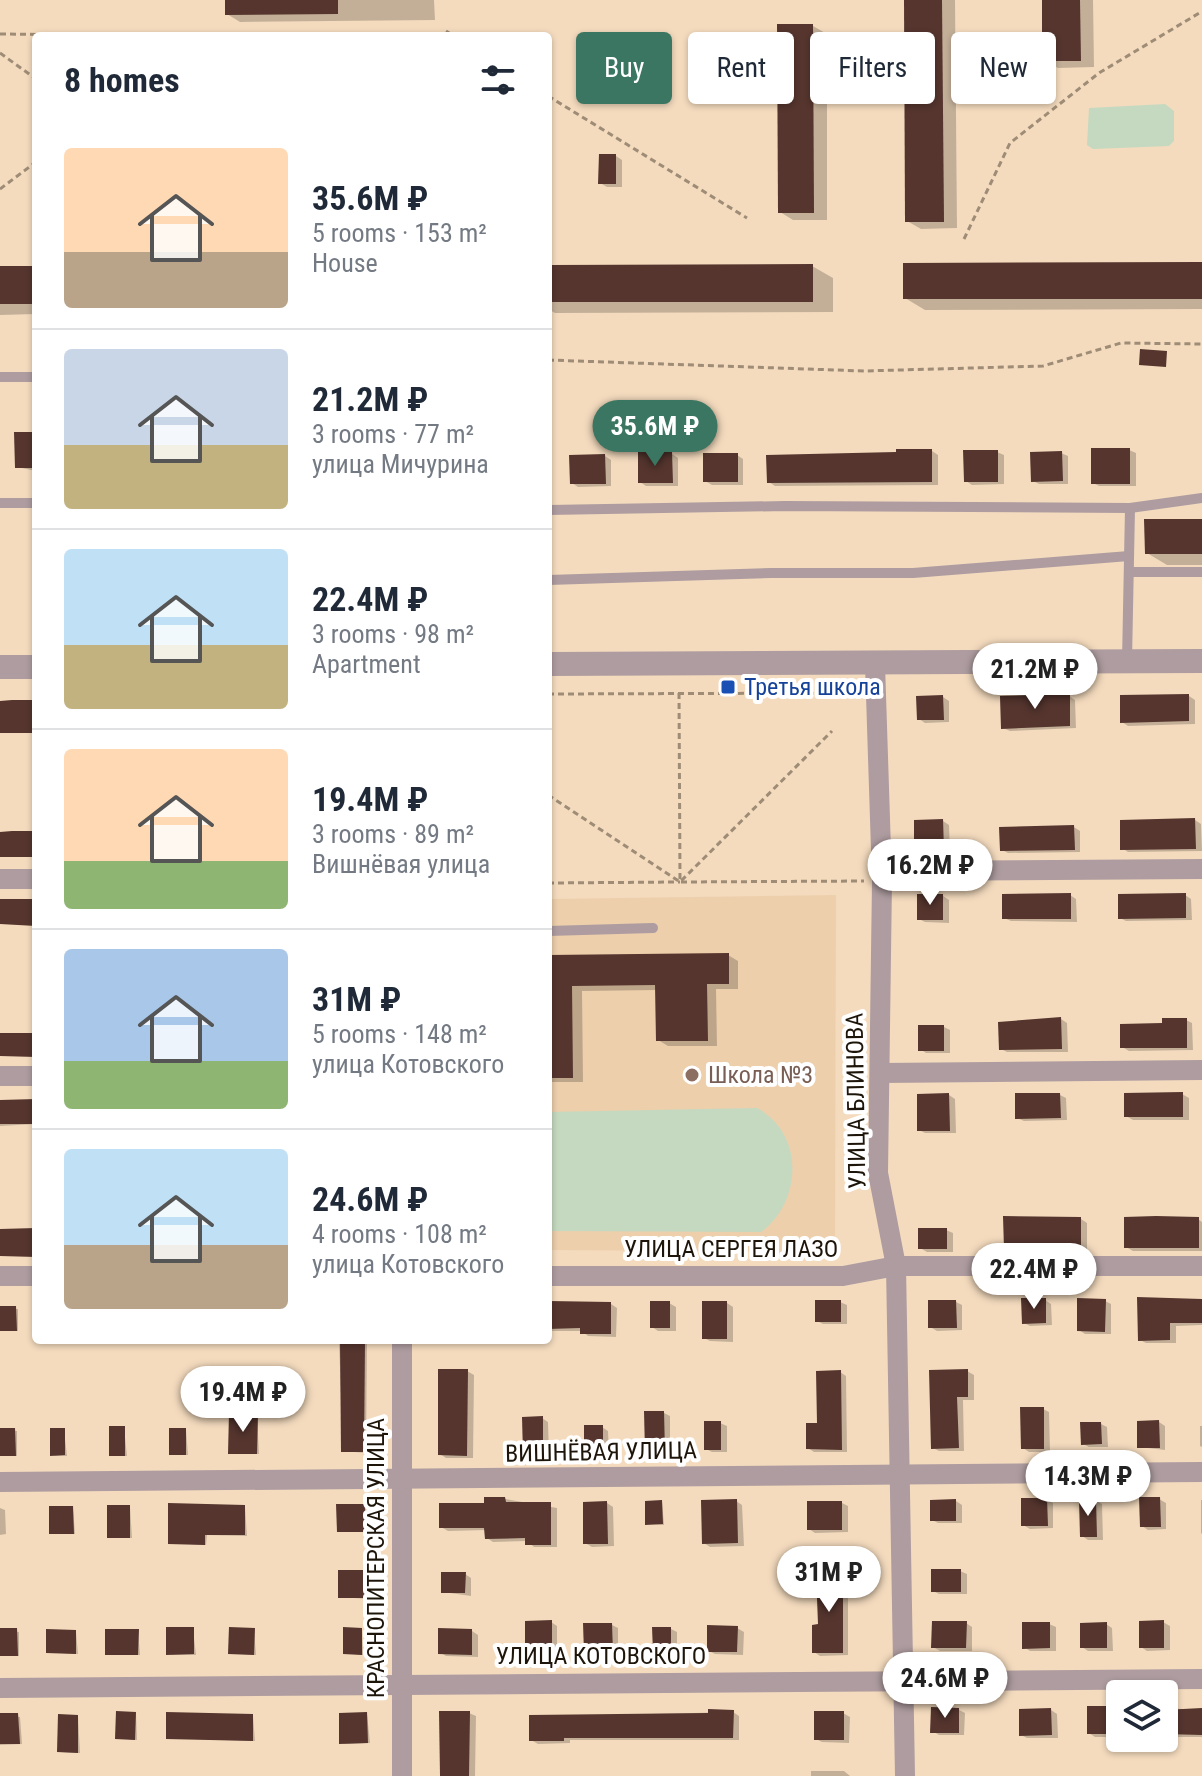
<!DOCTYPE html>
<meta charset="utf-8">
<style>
body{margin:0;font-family:"Roboto Condensed",sans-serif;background:#f6f6f7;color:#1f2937;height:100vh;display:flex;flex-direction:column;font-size:30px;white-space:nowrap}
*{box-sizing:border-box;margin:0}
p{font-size:26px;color:#747a83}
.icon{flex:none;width:44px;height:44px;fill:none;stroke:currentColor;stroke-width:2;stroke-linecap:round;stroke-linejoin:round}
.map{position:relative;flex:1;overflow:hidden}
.panel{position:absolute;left:32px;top:32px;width:520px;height:1312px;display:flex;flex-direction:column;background:#fff;border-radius:8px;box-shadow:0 2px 6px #0004}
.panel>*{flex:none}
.hud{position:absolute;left:576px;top:32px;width:506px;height:72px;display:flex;gap:16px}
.fabs{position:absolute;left:1106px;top:1680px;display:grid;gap:16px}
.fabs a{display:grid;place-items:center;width:72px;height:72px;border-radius:8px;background:#fff;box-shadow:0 2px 6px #0004;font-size:40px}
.price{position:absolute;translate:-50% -68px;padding:0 18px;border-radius:28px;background:#fff;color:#222;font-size:26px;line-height:52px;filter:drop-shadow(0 2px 4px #0008)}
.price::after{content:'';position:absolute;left:50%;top:48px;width:24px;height:18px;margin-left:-12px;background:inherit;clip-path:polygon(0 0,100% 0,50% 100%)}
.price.selected{background:#3a7661;color:#fff}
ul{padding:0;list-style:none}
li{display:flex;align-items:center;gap:24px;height:200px;padding:0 32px}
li+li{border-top:2px solid #e0e1e3}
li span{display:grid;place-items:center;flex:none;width:224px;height:160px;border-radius:8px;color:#555}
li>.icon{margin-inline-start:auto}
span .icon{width:96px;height:96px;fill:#fffc;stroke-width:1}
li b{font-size:34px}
h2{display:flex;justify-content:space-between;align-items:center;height:96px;padding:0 32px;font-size:34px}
.pill{padding:0 28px;border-radius:8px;background:#fff;box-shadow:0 2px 6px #0004;font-size:28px;line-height:72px}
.pill.selected{background:#3a7661;color:#fff}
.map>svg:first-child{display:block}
.built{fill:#edcfac}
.green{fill:#c4d9c0}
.shadow{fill:#0003}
.building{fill:#55352e}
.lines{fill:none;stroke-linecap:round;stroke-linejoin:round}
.path{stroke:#9e8c76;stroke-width:3;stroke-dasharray:6 4;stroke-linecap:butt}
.service{stroke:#ae9ca0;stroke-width:10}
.minor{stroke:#ae9ca0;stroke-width:20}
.tertiary{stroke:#ae9ca0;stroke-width:24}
.transit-dot{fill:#1a4fb4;stroke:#fff;stroke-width:3}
.education-dot{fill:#8d6e63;stroke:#fff;stroke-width:3}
.labels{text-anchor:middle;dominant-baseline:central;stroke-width:8;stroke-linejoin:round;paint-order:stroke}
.transit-label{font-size:24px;fill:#164399;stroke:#fff;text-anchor:start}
.education-label{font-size:24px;fill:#785e54;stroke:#fff;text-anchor:start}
.street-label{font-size:24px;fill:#1e150a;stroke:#fff}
</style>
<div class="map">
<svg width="1202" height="1776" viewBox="0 0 1202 1776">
<rect width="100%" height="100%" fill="#f4dbbe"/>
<polygon class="built" points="836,895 835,1252 548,1250 548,899"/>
<g class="green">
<polygon points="1165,104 1174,111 1174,141 1169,146 1093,149 1087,145 1089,108"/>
<path d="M757 1108C805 1134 802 1202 761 1232L548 1231V1112Z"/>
</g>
<g class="shadow">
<polygon points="227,0 434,0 435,20 240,22 227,14"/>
<polygon points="906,0 955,0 957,228 921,229 907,221"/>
<polygon points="1044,0 1093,0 1094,67 1058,68 1044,60"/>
<polygon points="813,26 827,34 827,220 793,220 780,212"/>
<polygon points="616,156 622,160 622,187 607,187 600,183"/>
<polygon points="1202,264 1202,309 925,310 905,298"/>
<polygon points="812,266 833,278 833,312 555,313 548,309 548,267"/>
<polygon points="0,268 36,268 36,314 0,315"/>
<polygon points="32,434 36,436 36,484 36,471 17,467"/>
<polygon points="1129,450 1136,453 1136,486 1099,486 1093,483"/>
<polygon points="932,451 938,455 938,485 775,486 769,482"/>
<polygon points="997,452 1004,455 1004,484 972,485 966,481"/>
<polygon points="1061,453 1068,456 1068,484 1039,484 1033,481"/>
<polygon points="672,454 678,458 678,486 646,486 640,482"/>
<polygon points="737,455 743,459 743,485 712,485 705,481"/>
<polygon points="605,456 611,460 611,486 578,487 572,483"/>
<polygon points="1202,521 1202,565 1167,565 1147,553"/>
<polygon points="1069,696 1075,700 1076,728 1010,731 1003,728"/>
<polygon points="1189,696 1195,700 1195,724 1128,726 1122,722"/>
<polygon points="943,697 949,701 949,722 925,723 919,719"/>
<polygon points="1195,820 1201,824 1202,851 1128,852 1122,848"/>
<polygon points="943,821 949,825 950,853 923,853 916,850"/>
<polygon points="1074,827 1080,831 1080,852 1008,853 1002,850"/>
<polygon points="1070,895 1076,899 1077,922 1011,921 1004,918"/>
<polygon points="1185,895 1191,899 1192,920 1126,921 1120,918"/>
<polygon points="943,896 949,900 949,923 925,922 919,919"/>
<polygon points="728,955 738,961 738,989 716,989 717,1046 668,1046 658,1040 657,990 582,991 583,1082 548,1082 548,957"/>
<polygon points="1061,1019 1067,1023 1068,1052 1007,1052 1001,1049"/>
<polygon points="1186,1020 1192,1023 1193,1050 1129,1051 1122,1047 1164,1025"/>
<polygon points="944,1027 950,1030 950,1053 926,1053 920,1049"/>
<polygon points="1182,1094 1189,1098 1189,1120 1133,1120 1126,1116"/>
<polygon points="949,1095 955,1099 956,1133 925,1133 919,1130"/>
<polygon points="1060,1095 1066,1098 1067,1120 1024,1121 1017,1118"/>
<polygon points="0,1101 36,1101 36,1124 0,1126"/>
<polygon points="1081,1219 1087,1223 1087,1251 1012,1252 1006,1248"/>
<polygon points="1198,1219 1202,1222 1202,1251 1133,1251 1126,1247"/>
<polygon points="946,1230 953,1233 953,1252 927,1252 920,1248"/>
<polygon points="1045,1300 1051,1304 1052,1325 1030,1326 1024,1323"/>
<polygon points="1105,1301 1111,1304 1111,1334 1085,1334 1079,1330"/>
<polygon points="1202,1301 1202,1325 1176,1326 1176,1343 1146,1343 1140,1340"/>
<polygon points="840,1302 847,1305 847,1324 823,1324 817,1321"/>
<polygon points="956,1302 962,1305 962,1330 937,1331 930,1327"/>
<polygon points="669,1303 676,1307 676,1331 658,1331 652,1327"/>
<polygon points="727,1303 733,1307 733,1342 710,1341 704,1338"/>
<polygon points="548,1304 611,1304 617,1308 616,1337 588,1336 582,1331 548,1331"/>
<polygon points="0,1308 18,1309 18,1331 0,1331"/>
<polygon points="339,1340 367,1340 366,1453 343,1451"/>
<polygon points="445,1340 500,1340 500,1341 446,1341"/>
<polygon points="467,1371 474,1375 473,1458 446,1458 440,1454"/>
<polygon points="967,1371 974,1375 974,1400 963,1400 964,1451 939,1451 933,1448"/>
<polygon points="840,1372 846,1376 847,1452 814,1452 808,1448"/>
<polygon points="1043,1409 1049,1412 1050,1452 1029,1452 1023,1448"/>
<polygon points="664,1413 670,1416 670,1454 653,1454 647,1451"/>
<polygon points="257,1416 259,1454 230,1453"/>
<polygon points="542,1418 548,1422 549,1456 531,1457 525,1453"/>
<polygon points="1159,1422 1165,1426 1165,1450 1139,1447"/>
<polygon points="720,1423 727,1426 727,1452 712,1452 706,1449"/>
<polygon points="1101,1424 1107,1427 1108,1447 1089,1447 1083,1444"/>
<polygon points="1200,1426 1202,1426 1202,1447 1200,1446"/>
<polygon points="602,1427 608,1431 609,1455 592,1456 586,1452"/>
<polygon points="124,1428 127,1456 113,1456"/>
<polygon points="0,1430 17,1431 17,1456 0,1456"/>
<polygon points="64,1430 67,1456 55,1456 52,1455"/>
<polygon points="186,1430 188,1455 173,1455 171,1454"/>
<polygon points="505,1499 557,1508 557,1547 534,1547 527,1541 493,1542 487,1538 487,1530 448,1531 441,1527"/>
<polygon points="1159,1499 1166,1503 1166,1529 1148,1530 1142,1526"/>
<polygon points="1047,1500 1053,1503 1053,1528 1030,1529 1023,1525"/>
<polygon points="1201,1500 1202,1500 1202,1534 1201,1533"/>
<polygon points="736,1501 742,1505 744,1546 710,1547 704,1543"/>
<polygon points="956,1501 962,1505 962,1523 938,1523 932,1520"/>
<polygon points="1096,1501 1102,1504 1103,1540 1088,1540 1082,1536"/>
<polygon points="662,1502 664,1525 647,1524"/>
<polygon points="607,1503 613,1507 614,1546 592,1547 585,1543"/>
<polygon points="842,1503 848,1506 848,1532 815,1533 809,1529"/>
<polygon points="365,1506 367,1532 339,1531"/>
<polygon points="130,1507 132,1538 109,1537"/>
<polygon points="245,1507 247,1536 207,1535 206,1545 170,1543"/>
<polygon points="0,1508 5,1510 6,1534 0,1535"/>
<polygon points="73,1508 75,1534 54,1534"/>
<polygon points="960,1571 967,1574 967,1594 939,1594 933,1591"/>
<polygon points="366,1572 368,1599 340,1597"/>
<polygon points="465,1574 471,1578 471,1596 443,1592"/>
<polygon points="842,1574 848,1578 848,1655 820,1656 814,1652 820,1626"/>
<polygon points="551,1622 557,1626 557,1657 527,1653"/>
<polygon points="1163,1622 1170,1626 1170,1650 1147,1651 1141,1647"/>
<polygon points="966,1623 972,1627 972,1651 940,1651 933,1647"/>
<polygon points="1049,1624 1056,1627 1056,1651 1030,1651 1024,1647"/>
<polygon points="1106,1624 1112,1628 1113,1651 1088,1651 1082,1647"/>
<polygon points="612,1625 618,1628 618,1655 592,1656 586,1652"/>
<polygon points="737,1628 744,1632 743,1655 715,1654 709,1651"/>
<polygon points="193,1629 196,1655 170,1655"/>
<polygon points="671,1629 677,1632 677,1654 661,1654 655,1651"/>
<polygon points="0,1630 19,1632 19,1656 0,1656"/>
<polygon points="254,1630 256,1655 230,1653"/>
<polygon points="362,1630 363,1655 345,1653"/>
<polygon points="138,1631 140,1655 107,1654"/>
<polygon points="472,1631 478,1635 478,1657 446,1656 440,1652"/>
<polygon points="76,1632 78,1654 48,1652"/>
<polygon points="1115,1708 1120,1711 1120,1737 1095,1737 1089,1733"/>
<polygon points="1164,1708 1202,1710 1202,1737 1164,1737"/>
<polygon points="959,1710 965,1713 964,1735 939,1735 932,1731"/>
<polygon points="1051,1710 1057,1714 1058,1738 1027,1738 1021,1735"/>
<polygon points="733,1712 739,1716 739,1740 570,1740 570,1743 538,1744 531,1740 531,1717"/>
<polygon points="469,1713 476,1716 475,1776 442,1776"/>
<polygon points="843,1713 850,1717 849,1743 822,1742 816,1739"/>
<polygon points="136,1714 137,1740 117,1738"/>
<polygon points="367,1714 370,1743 343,1744"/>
<polygon points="0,1715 20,1717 22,1744 0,1745"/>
<polygon points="253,1716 255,1741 168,1738"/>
<polygon points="78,1717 80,1753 61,1752 59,1751"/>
<polygon points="811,1771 844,1771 850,1776 811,1776"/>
</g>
<g class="building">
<polygon points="225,0 338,0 338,14 225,15"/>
<polygon points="904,0 942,0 944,222 905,222"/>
<polygon points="1042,0 1080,0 1081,61 1042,61"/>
<polygon points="777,24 813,24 814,213 778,213"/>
<polygon points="599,154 616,154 616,184 598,184"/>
<polygon points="1202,262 1202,299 903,299 903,263"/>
<polygon points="813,264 813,302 548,302 548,265"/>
<rect x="0" y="266" width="36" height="38"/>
<polygon points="1140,349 1167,351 1166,367 1139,365"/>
<polygon points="14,432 33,432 36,468 15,468"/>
<rect x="1091" y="448" width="39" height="36"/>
<polygon points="896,449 932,449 932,482 767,483 766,455 896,452"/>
<polygon points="963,450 998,450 998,482 964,482"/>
<polygon points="1062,451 1063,481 1031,482 1030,452"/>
<polygon points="638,452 672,452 673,483 638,483"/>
<rect x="703" y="453" width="35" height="29"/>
<polygon points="605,454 606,484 570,484 569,455"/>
<polygon points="1144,519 1202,519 1202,554 1145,554"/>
<polygon points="1070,694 1070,726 1001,729 1000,696"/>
<polygon points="1189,694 1189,721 1120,723 1120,695"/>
<polygon points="943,695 944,720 917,720 916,696"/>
<polygon points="12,700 36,700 36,733 0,733 0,701"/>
<polygon points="1195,818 1196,849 1120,850 1120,820"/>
<polygon points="943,819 944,850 914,851 914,820"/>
<polygon points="1074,825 1075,850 1000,851 999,827"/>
<polygon points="12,831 36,831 36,857 0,857 0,832"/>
<polygon points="1071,893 1071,919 1002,919 1002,894"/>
<polygon points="1186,893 1186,918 1118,919 1118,894"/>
<rect x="917" y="894" width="26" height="26"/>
<polygon points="0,899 36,899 36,926 0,924"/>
<polygon points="729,953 729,984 707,984 708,1041 656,1041 655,985 572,986 573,1078 548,1078 548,955"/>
<polygon points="1061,1017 1062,1049 999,1050 998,1022"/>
<polygon points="1162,1018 1187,1018 1187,1048 1120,1048 1120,1024 1162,1023"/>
<rect x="918" y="1025" width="26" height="26"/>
<polygon points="0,1033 36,1033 36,1057 0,1056"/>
<polygon points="1183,1092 1183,1117 1124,1117 1124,1093"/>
<polygon points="949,1093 950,1131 917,1131 917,1094"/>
<polygon points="1015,1093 1060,1093 1061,1118 1015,1119"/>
<polygon points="36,1099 36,1124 0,1124 0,1100"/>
<polygon points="1003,1216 1081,1217 1081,1249 1004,1249"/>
<polygon points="1156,1216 1199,1217 1199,1248 1124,1248 1124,1217"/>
<polygon points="36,1228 36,1257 0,1256 0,1229"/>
<rect x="918" y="1228" width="29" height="21"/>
<polygon points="1137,1297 1202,1299 1202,1323 1170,1323 1170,1340 1138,1341"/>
<polygon points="1021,1298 1046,1298 1046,1323 1022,1324"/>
<polygon points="1077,1298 1106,1299 1105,1332 1077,1331"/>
<rect x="815" y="1300" width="26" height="22"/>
<polygon points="928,1300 956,1300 957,1328 928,1328"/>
<polygon points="548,1301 611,1302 611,1334 580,1334 580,1328 548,1329"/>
<rect x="650" y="1301" width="20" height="27"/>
<rect x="702" y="1301" width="25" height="38"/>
<polygon points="0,1306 16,1306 17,1331 0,1331"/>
<polygon points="340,1340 365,1340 364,1452 341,1452"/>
<polygon points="438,1369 468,1369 467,1456 438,1455"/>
<polygon points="968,1369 968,1397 957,1397 959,1448 931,1449 929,1370"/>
<polygon points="841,1370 842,1450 806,1449 806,1423 817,1423 816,1371"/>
<polygon points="1020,1407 1044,1407 1044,1449 1021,1449"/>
<polygon points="644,1411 664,1411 665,1452 645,1452"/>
<polygon points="229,1413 258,1414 257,1454 228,1454"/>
<polygon points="543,1416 543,1454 523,1454 522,1417"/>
<polygon points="1159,1420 1160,1448 1137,1448 1137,1421"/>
<rect x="704" y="1421" width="17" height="29"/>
<polygon points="1080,1422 1101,1422 1102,1444 1081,1445"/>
<rect x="584" y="1425" width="19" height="28"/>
<rect x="109" y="1426" width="16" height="30"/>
<polygon points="0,1428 15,1428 16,1456 0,1456"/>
<polygon points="50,1428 65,1428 65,1455 50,1456"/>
<rect x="169" y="1428" width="17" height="27"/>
<polygon points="484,1497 505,1497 506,1502 551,1502 551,1545 525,1545 525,1538 485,1539 484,1528 439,1528 439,1503 484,1503"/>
<polygon points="1139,1497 1160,1497 1161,1527 1140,1527"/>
<polygon points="1021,1498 1047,1498 1048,1526 1021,1526"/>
<polygon points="737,1499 738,1543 702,1544 701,1500"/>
<polygon points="956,1499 956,1521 930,1521 930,1500"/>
<polygon points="1079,1499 1096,1499 1097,1537 1080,1537"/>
<polygon points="662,1500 663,1524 645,1525 645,1501"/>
<polygon points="607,1501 608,1544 583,1544 583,1502"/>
<rect x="807" y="1501" width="35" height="29"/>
<polygon points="168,1503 245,1505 245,1535 205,1535 205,1545 168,1544"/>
<polygon points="336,1504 365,1504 366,1532 337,1532"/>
<rect x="107" y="1505" width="23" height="33"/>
<polygon points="49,1506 73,1506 74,1534 49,1534"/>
<rect x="931" y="1569" width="30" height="23"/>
<rect x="338" y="1570" width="28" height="28"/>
<polygon points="441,1572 466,1572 465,1593 441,1593"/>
<polygon points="843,1572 843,1653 812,1653 812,1625 818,1624 816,1573"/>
<polygon points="552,1620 552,1654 525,1654 525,1621"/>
<polygon points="1164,1620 1164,1648 1139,1648 1139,1621"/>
<polygon points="932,1621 967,1621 966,1648 931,1648"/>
<polygon points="1022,1622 1050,1622 1050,1648 1022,1649"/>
<polygon points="1107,1622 1107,1648 1080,1648 1080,1623"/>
<polygon points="583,1623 612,1623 613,1653 584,1653"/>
<polygon points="707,1625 738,1626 737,1652 707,1652"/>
<polygon points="166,1627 194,1627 194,1654 166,1655"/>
<polygon points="229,1627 255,1628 254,1655 228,1654"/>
<polygon points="343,1627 362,1628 362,1655 343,1654"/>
<polygon points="652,1627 671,1627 671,1651 653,1652"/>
<polygon points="0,1628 17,1628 18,1656 0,1656"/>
<polygon points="438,1628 472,1629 472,1655 438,1654"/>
<polygon points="46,1629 76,1630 76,1654 46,1653"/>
<polygon points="105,1629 139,1629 138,1655 105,1655"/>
<rect x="1087" y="1706" width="28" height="28"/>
<polygon points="931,1707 959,1708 959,1733 930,1733"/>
<polygon points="1051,1708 1052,1735 1019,1736 1019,1709"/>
<polygon points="1202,1708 1202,1735 1164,1734 1164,1710"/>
<polygon points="708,1709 734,1710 733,1738 564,1738 564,1741 529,1741 529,1715 708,1713"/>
<polygon points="116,1711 136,1712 135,1740 115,1739"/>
<polygon points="439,1711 470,1711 469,1776 440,1776"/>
<rect x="814" y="1711" width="30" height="29"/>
<polygon points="166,1712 253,1714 253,1741 166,1739"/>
<polygon points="367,1712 368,1743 339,1744 339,1713"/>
<polygon points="0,1713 18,1713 20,1744 0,1744"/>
<polygon points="58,1714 78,1715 78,1753 57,1752"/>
</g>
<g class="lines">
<g class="path">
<polyline points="446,31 454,36"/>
<polyline points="0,34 173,36"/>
<polyline points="0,53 36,79"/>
<polyline points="548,96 747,218"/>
<polyline points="0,189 36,162"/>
<polyline points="964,239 1010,143 1099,73 1201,12"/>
<polyline points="548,360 864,371 1043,366 1121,343 1202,344"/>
<polyline points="679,693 680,882 864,881"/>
<polyline points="548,694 856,693"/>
<polyline points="548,795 680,882 832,731"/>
<polyline points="548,883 680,882"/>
</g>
<g class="service">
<polyline points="0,377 36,377"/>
<polyline points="0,503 36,503"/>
<polyline points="1130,508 1202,498"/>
<polyline points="548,510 785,506 1130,508 1127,661"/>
<polyline points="1129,572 1202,572"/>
<polyline points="548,580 771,573 913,573 1129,556"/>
<polyline points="548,931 653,928"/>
</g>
<g class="minor">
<polyline points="875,664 882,881 878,1173 896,1266 905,1776"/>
<polyline points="881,871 1202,869"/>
<polyline points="0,879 36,879"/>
<polyline points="881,1073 1202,1070"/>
<polyline points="0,1076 36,1076"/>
<polyline points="0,1276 36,1276"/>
<polyline points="548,1276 843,1276 896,1266 1202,1266"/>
<polyline points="402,1340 402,1776"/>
<polyline points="0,1482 1202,1472"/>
<polyline points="0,1688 1202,1679"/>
</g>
<g class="tertiary">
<polyline points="548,664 1202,661"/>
<polyline points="0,667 36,667"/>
</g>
</g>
<rect class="transit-dot" x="720" y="679" width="16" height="16" rx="4"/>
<circle class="education-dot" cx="692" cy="1075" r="8"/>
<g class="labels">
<g class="transit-label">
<text x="744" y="687">Третья школа</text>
</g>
<g class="education-label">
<text x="708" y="1075">Школа №3</text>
</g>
<g class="street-label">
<text transform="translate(856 1101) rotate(-91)">УЛИЦА БЛИНОВА</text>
<text x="731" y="1249">УЛИЦА СЕРГЕЯ ЛАЗО</text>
<text transform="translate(601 1452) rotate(-1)">ВИШНЁВАЯ УЛИЦА</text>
<text transform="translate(376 1558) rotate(-90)">КРАСНОПИТЕРСКАЯ УЛИЦА</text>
<text x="601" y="1656">УЛИЦА КОТОВСКОГО</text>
</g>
</g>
</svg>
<div class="fabs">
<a><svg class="icon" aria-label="layers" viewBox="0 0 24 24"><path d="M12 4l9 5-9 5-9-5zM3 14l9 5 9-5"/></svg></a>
</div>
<b class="price selected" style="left:655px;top:468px">35.6M ₽</b>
<b class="price" style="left:1035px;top:711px">21.2M ₽</b>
<b class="price" style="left:930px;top:907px">16.2M ₽</b>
<b class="price" style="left:1034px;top:1311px">22.4M ₽</b>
<b class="price" style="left:243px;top:1434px">19.4M ₽</b>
<b class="price" style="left:1088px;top:1518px">14.3M ₽</b>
<b class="price" style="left:829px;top:1614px">31M ₽</b>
<b class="price" style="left:945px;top:1720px">24.6M ₽</b>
<div class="hud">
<a class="pill selected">Buy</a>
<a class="pill">Rent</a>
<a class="pill">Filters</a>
<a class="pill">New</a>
</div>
<section class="panel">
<h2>8 homes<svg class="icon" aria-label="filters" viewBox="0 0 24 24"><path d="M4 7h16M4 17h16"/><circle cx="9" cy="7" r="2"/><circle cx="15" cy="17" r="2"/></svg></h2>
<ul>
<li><span style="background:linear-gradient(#ffd9b3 65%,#b9a48a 0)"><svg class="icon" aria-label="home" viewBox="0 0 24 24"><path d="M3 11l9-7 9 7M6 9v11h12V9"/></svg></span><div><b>35.6M ₽</b><p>5 rooms · 153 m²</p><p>House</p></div></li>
<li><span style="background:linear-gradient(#c9d6e8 60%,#c2b280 0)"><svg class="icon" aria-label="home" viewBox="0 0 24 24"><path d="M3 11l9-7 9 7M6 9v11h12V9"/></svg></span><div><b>21.2M ₽</b><p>3 rooms · 77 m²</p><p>улица Мичурина</p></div></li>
<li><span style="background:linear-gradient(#bfe0f5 60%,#c2b280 0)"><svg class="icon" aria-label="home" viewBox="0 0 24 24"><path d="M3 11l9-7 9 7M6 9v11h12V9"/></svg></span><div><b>22.4M ₽</b><p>3 rooms · 98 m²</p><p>Apartment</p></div></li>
<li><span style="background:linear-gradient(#ffd9b3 70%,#8fb573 0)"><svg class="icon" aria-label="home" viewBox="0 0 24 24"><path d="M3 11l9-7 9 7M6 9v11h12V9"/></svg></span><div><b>19.4M ₽</b><p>3 rooms · 89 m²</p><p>Вишнёвая улица</p></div></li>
<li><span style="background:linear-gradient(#a9c7e8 70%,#8fb573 0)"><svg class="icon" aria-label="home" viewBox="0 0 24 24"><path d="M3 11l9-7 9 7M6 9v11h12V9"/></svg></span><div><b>31M ₽</b><p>5 rooms · 148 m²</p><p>улица Котовского</p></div></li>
<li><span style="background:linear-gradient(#bfe0f5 60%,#b9a48a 0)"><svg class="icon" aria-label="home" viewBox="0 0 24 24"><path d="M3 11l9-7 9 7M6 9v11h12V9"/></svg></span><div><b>24.6M ₽</b><p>4 rooms · 108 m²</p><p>улица Котовского</p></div></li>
</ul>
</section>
</div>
